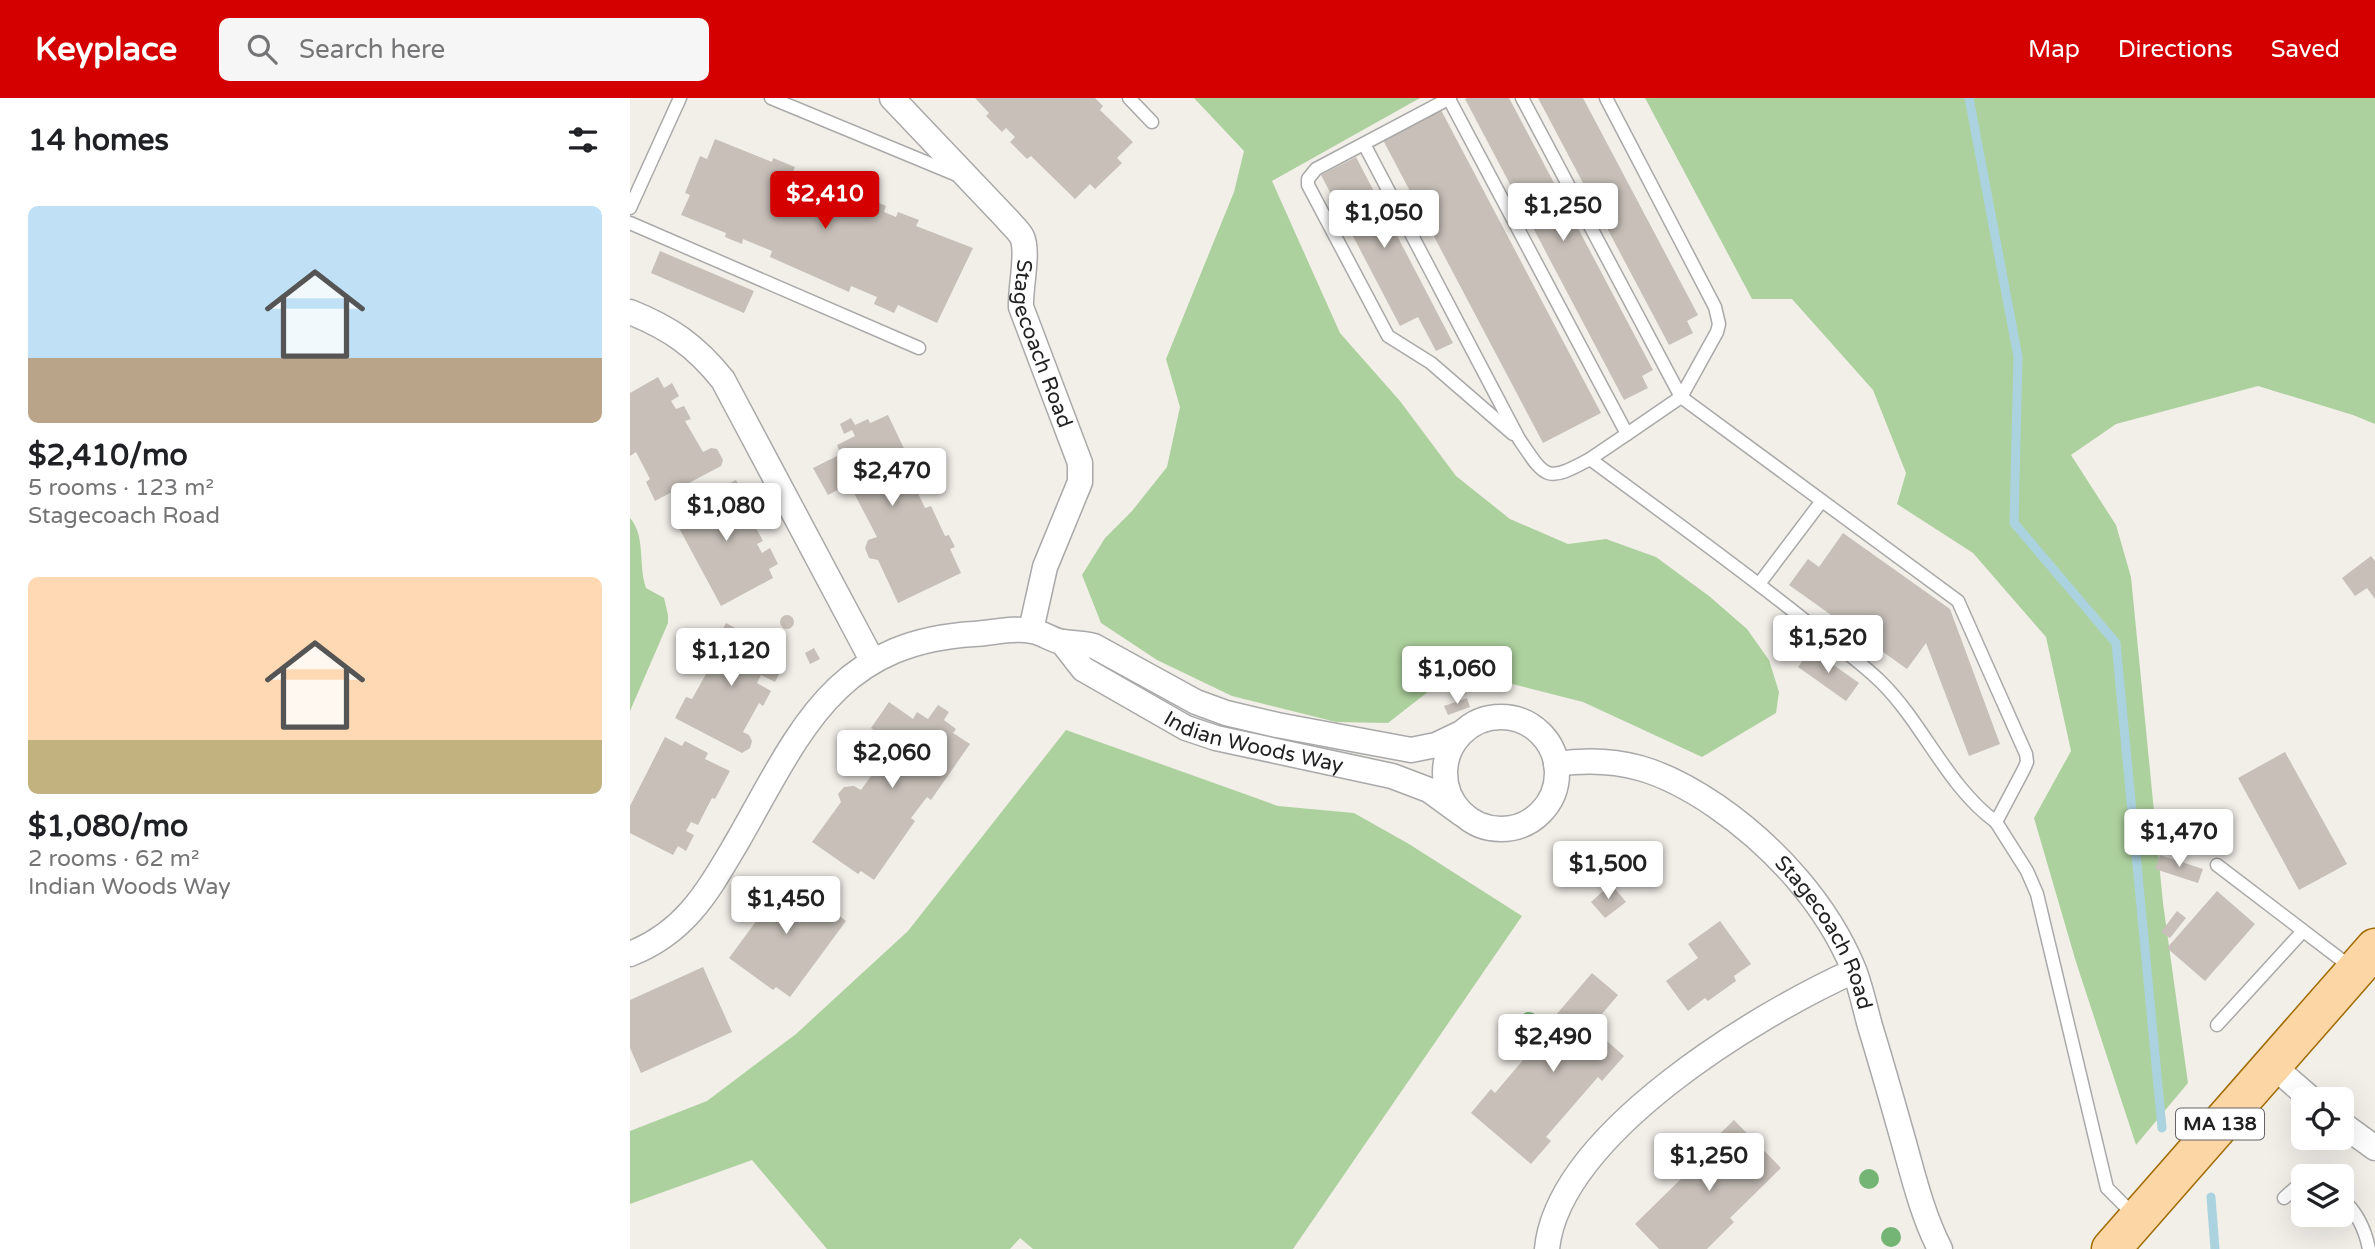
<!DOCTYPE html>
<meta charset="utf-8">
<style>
body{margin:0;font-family:"Varela Round",sans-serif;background:#f6f6f6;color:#202124;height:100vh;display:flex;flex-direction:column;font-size:26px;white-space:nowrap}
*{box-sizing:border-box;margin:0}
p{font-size:23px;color:#757577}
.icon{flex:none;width:38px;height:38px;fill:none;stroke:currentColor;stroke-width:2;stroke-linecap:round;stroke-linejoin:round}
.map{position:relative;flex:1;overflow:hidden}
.drawer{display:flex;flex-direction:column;background:#fff;width:630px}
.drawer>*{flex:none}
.tools{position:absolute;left:1661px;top:989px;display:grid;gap:14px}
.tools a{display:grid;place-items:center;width:63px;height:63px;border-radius:10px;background:#fff;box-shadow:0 7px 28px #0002;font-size:35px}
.price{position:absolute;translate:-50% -60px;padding:0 16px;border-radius:7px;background:#fff;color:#222;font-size:23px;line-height:46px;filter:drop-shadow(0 2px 4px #0008)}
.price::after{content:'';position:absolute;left:50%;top:42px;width:21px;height:16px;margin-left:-10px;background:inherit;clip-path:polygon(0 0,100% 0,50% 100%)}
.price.selected{background:#d40000;color:#fff}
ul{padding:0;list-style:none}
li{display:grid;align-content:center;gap:14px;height:371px;padding:0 28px}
li span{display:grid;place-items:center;height:217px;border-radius:10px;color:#555}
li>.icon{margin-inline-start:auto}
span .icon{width:126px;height:126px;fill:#fffc;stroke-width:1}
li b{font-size:30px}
h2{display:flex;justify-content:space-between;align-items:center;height:84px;padding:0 28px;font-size:30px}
header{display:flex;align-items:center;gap:42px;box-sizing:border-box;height:98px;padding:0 35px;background:#d40000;color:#fff}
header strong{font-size:33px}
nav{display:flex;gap:38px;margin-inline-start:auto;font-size:24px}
.search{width:490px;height:63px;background:#f6f6f6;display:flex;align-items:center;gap:18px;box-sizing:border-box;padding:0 24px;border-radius:10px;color:#757577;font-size:26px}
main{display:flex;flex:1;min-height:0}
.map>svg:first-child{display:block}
.forest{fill:#add19e}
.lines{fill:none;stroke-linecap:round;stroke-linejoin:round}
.stream{stroke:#aad3df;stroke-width:9}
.building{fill:#c7bfb8}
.lane-casing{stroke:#a9a9a9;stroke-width:15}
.street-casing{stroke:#a9a9a9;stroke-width:27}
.primary-casing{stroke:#a06b00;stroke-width:41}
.lane{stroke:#fff;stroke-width:12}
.street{stroke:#fff;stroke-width:24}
.primary{stroke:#fcd6a4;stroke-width:38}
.tree{fill:#74b475}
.labels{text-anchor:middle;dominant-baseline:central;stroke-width:5;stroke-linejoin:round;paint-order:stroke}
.shield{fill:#fff;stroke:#646464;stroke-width:2}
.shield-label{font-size:19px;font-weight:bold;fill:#222}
.street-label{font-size:21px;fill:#222;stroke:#fff}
</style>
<header>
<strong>Keyplace</strong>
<div class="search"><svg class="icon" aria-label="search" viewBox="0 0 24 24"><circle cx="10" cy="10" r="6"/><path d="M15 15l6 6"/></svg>Search here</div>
<nav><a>Map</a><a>Directions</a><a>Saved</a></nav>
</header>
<main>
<section class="drawer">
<h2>14 homes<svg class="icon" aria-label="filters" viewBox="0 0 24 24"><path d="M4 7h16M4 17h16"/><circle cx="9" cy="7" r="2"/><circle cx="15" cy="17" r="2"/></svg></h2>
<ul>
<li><span style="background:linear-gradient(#bfe0f5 70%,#b9a48a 0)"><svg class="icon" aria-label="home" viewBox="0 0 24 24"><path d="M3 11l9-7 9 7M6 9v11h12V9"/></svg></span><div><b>$2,410/mo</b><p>5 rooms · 123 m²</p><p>Stagecoach Road</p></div></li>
<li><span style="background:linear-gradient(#ffd9b3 75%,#c2b280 0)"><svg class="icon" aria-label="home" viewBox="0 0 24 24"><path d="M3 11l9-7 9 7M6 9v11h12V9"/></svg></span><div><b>$1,080/mo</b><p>2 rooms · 62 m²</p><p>Indian Woods Way</p></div></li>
</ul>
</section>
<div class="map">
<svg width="1745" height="1151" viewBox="0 0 1745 1151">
<rect width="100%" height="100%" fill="#f2efe9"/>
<g class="forest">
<polygon points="564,0 790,0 642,83 710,235 770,303 826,378 880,421 938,446 976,441 1026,459 1079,498 1117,531 1139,562 1149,594 1146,615 1072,659 953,604 859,580 799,593 758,625 706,624 602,598 527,562 471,525 452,477 475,440 502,413 537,369 550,309 536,261 604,94 614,53"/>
<polygon points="1015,0 1745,0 1745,326 1723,317 1628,288 1486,326 1441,357 1486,427 1501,479 1533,805 1558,985 1506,1047 1446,864 1404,720 1441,653 1416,539 1343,455 1267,406 1276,375 1243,292 1162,201 1122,201"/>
<path d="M0 420C16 438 8 467 16 490L34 500 38 517V525L0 613Z"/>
<polygon points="436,632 648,708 724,715 779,746 892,818 663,1151 403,1151 390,1140 380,1151 197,1151 122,1062 0,1106 0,1033 77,1003 166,936 278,833"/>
</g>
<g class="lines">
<g class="stream">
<polyline points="1339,0 1388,259 1384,425 1486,545 1532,1030"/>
<polyline points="1581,1099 1585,1151"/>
</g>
</g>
<g class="building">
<polygon points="345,0 465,0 473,8 470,12 503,44 487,60 492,65 465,91 460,86 445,101 401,58 397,61 380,44 385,39 376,30 372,34 356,18 359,15"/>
<polygon points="837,0 879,0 1023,272 1012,278 1018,290 994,302 835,1"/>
<polygon points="908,0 953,0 1068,217 1057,223 1063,235 1039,247"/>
<polygon points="811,12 971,315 913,345 753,42"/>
<polygon points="85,41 142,64 143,60 165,69 163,74 177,80 179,75 199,83 196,89 234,104 236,99 256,108 254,114 266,119 268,114 289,122 286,128 343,150 307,225 268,207 264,215 244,206 247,199 221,188 219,194 140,159 142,153 113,141 112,146 95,139 96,135 51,117 60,97 55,95 70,58 77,61"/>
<polygon points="726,59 823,245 806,253 788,219 770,228 691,77"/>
<polygon points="30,153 124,193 114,215 21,175"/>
<polygon points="28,279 34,290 42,285 49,298 41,303 46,311 54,308 61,321 55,323 73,354 81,350 87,351 93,362 91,368 25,403 16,384 20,381 6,354 0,358 0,295"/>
<polygon points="258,317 290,384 284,387 295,410 301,408 315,438 319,437 325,449 320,451 331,475 268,505 248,462 239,460 235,450 238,442 247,439 224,395 228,393 223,384 198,397 183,370 211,356 207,347 225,338 222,332 214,336 210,326 221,320 225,327 238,321 240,325"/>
<polygon points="106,382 122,413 118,415 133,443 127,446 132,455 140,450 148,466 139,471 143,480 91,508 42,417"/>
<polygon points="1213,435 1320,511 1370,646 1339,658 1296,545 1277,571 1159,487 1178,461 1189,469"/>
<polygon points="1741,458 1745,463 1745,501 1737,490 1725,498 1712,480"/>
<circle cx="157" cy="524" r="7"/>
<polygon points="96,525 149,554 144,563 153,569 145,584 131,577 127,585 141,593 133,608 129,605 113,634 119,637 122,643 120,650 112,655 45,620 56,599 62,601 76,576 70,573"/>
<polygon points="184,550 190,561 180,566 175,555"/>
<polygon points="1181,551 1229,585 1216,603 1168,569"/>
<polygon points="837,600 840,609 818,617 814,608"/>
<polygon points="259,604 283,621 287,614 298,621 308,607 319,614 314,622 326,631 323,635 340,646 301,702 297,699 281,720 285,723 244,782 231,773 228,776 182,744 211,704 208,696 214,689 224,688 231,692 264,646 241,630"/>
<polygon points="35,639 52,648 55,643 78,655 75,661 100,673 85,701 82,700 68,727 61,724 56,733 64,737 56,753 48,748 43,757 0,735 0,708"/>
<polygon points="1655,654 1717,766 1669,792 1608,680"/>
<polygon points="1530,757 1573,771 1568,785 1525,771"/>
<polygon points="133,783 157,801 163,792 174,800 183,786 194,794 192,798 202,806 199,810 216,823 160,899 146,889 143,892 99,860 127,822 113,811"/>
<polygon points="981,786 996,804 975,820 961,804"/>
<polygon points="1587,793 1625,826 1575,883 1537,850"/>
<polygon points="1547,813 1556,820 1540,840 1531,834"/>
<polygon points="1090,823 1121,866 1104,878 1106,883 1078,903 1075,900 1058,913 1036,883 1068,860 1058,846"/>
<polygon points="73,869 102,934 11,975 0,950 0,902"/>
<polygon points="962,875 988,897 961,929 994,958 972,983 968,979 916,1039 921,1043 901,1066 841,1015 861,991 865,995 916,935 913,932"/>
<polygon points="1104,1022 1151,1070 1100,1120 1104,1124 1077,1151 1029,1151 1005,1126 1055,1077 1052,1073"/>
</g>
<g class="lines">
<g class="lane-casing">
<g id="lane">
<polyline points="141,0 327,77"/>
<polyline points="499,0 522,24"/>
<polyline points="820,0 686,71 678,81 678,87 758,238 801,265 883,336"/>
<polyline points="976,0 1085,209 1089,226 1087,234 1051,299 997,336"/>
<polyline points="819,1 997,336 960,361"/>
<path d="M734 46 889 341C916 381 916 385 960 361 1033 415 1107 468 1177 524 1202 544 1230 563 1252 585 1294 627 1317 688 1366 724L1394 671 1397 664 1396 656 1328 503 1051 299 892 0"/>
<polyline points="0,110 50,0"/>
<polyline points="0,125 289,250"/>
<polyline points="1129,486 1191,404"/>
<polyline points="1366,724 1397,773 1407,796 1477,1090 1504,1117"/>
<polyline points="1587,767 1722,870"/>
<polyline points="1587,927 1673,833"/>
<polyline points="1654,1100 1673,1083"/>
<path d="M1712 1101C1727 1114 1735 1131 1739 1151"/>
</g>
</g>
<g class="street-casing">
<g id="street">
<path id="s1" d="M262 0 377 121C382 127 389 133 392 139 399 154 390 190 391 209L450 365V384L415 469 401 532"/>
<path d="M0 214C40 230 66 248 93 282L242 562"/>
<path id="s2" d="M432 544 453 571 556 630 586 640 762 678 799 692 832 716"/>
<circle cx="871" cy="675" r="56"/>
<path id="s3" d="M926 666C990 657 1033 672 1086 708 1144 748 1197 806 1224 872 1231 890 1235 910 1240 928 1252 967 1263 1006 1274 1045 1284 1081 1293 1118 1310 1151"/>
<path d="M0 856C56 834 78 793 107 744 169 636 203 544 344 536 362 535 385 529 402 533 413 535 422 542 432 544 443 545 453 545 464 548L566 604 596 615 647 627 781 652 806 647 829 636"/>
<polyline points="1642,967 1681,1001"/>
<polyline points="1712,1026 1745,1050"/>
<path d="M917 1151C928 1036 1128 916 1224 873"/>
</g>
</g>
<g class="primary-casing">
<polyline id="primary" points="1481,1151 1745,850"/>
</g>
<use href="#lane" class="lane"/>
<use href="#street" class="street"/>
<use href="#primary" class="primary"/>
</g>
<g class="tree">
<circle cx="899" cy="924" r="10"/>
<circle cx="1239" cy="1081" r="10"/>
<circle cx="1261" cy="1139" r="10"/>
</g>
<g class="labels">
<rect class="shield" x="1546" y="1010.5" width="88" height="31" rx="5"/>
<g class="shield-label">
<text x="1590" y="1026">MA 138</text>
</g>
<g class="street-label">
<text stroke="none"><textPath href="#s1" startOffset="301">Stagecoach Road</textPath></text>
<text stroke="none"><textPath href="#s2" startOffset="222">Indian Woods Way</textPath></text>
<text stroke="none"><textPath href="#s3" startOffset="340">Stagecoach Road</textPath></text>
</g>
</g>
</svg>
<div class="tools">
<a><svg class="icon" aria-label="locate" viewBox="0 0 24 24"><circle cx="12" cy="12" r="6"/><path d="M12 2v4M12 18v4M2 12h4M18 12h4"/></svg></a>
<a><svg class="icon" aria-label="layers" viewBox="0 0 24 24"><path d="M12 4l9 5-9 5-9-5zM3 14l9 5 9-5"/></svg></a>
</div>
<b class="price selected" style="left:195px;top:133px">$2,410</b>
<b class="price" style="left:933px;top:145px">$1,250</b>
<b class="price" style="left:754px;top:152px">$1,050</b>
<b class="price" style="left:262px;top:410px">$2,470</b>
<b class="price" style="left:96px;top:445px">$1,080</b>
<b class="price" style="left:1198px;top:577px">$1,520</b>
<b class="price" style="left:101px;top:590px">$1,120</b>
<b class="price" style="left:827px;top:608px">$1,060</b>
<b class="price" style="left:262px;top:692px">$2,060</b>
<b class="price" style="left:1549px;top:771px">$1,470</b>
<b class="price" style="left:978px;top:803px">$1,500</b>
<b class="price" style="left:156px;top:838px">$1,450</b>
<b class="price" style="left:923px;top:976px">$2,490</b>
<b class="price" style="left:1079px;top:1095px">$1,250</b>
</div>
</main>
